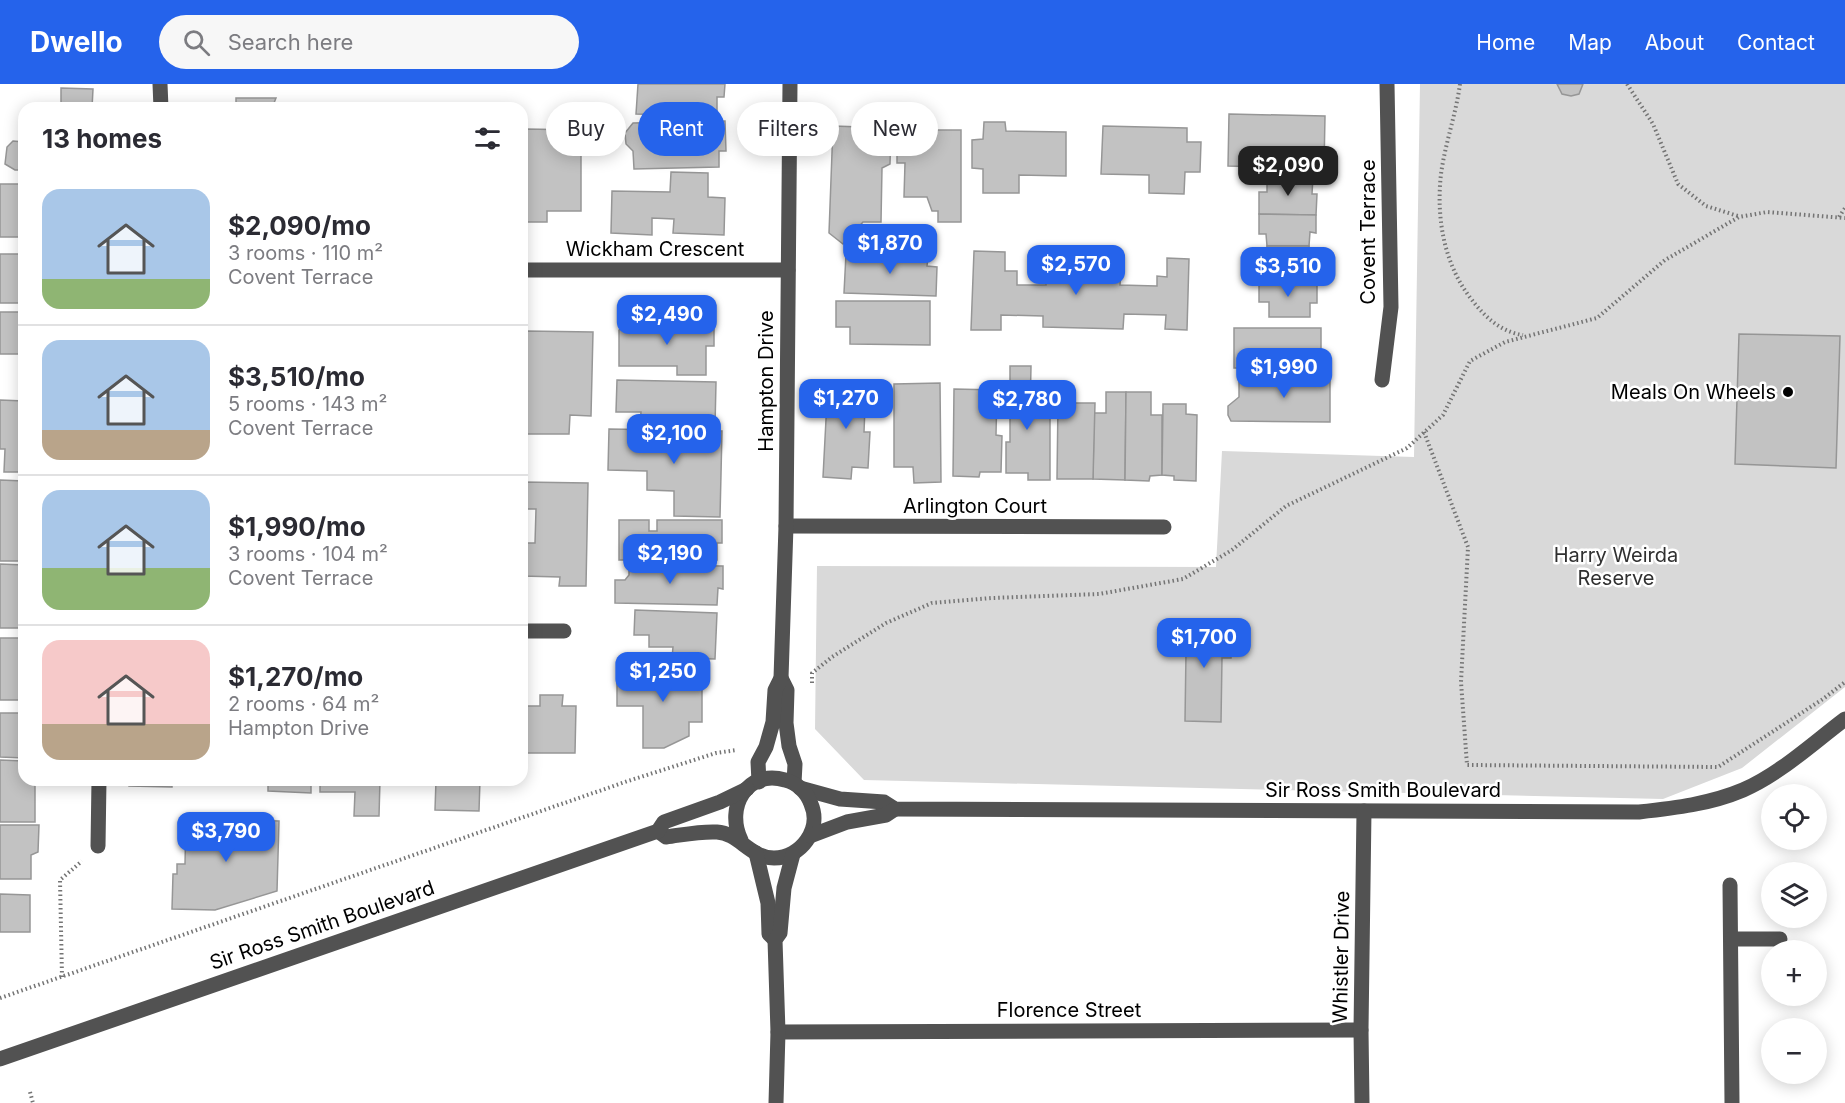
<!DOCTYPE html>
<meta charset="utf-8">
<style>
body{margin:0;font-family:Inter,sans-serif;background:#f7f7f7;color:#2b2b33;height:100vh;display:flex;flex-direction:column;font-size:22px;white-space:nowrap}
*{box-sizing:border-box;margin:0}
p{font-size:20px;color:#7c7c81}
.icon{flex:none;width:33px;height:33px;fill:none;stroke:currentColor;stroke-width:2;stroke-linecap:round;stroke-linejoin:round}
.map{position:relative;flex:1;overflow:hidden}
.sheet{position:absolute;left:18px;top:18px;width:510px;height:684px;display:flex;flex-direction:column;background:#fff;border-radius:18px;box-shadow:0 3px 15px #0003}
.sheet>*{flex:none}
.banner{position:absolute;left:546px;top:18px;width:570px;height:54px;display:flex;gap:12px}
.buttons{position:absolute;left:1761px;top:700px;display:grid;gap:12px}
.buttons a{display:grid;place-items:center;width:66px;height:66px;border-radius:50%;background:#fff;box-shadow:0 3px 15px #0003;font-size:30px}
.price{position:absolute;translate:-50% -51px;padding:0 14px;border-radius:12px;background:#2563eb;color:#fff;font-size:20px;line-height:39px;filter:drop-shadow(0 2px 3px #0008)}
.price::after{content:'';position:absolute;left:50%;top:36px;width:18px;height:14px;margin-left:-9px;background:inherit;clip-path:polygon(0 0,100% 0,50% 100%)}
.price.current{background:#222;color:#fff}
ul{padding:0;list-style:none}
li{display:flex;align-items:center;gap:18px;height:150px;padding:0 24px}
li+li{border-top:2px solid #e1e1e2}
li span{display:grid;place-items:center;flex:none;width:168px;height:120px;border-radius:18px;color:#555}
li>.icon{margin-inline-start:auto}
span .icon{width:72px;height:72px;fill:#fffc;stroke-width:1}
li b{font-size:26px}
h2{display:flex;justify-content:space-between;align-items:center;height:72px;padding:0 24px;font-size:26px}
.tag{padding:0 21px;border-radius:27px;background:#fff;box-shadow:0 3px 15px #0003;font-size:21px;line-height:54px}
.tag.current{background:#2563eb;color:#fff}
header{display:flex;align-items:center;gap:36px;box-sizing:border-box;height:84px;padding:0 30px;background:#2563eb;color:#fff}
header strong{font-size:28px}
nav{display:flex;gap:33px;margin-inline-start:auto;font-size:21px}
.search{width:420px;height:54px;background:#f7f7f7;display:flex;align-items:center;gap:15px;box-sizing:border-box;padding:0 21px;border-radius:33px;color:#7c7c81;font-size:22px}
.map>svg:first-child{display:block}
.green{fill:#d9d9d9}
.building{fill:#c2c2c2;stroke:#969696;stroke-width:1.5}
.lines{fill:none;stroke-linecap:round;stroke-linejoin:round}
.path{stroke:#747474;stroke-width:4;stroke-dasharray:1.5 3;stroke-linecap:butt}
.minor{stroke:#525252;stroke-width:15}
.poi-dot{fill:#000;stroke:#fff;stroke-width:2}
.labels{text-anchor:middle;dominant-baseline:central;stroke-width:5;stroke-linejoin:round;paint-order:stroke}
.street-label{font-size:20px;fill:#000;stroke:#fff}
.poi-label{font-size:20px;fill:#000;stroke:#fff;text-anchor:end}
.park-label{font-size:20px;fill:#303030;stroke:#fff}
</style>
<header>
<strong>Dwello</strong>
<div class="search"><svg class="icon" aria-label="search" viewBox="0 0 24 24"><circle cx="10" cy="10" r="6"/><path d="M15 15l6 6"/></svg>Search here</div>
<nav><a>Home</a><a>Map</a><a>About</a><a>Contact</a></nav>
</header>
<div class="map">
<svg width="1845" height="1019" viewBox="0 0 1845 1019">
<rect width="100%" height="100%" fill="#fff"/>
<polygon class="green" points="1420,0 1845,0 1845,603 1742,684 1663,715 864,696 815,645 817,482 1216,483 1222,367 1414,373"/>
<g class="building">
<polygon points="638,0 725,0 724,13 717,13 717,32 636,30"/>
<polygon points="1557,0 1583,0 1579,10 1571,12 1562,10"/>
<polygon points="61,4 93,5 92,24 61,24"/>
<polygon points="236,14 276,14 274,19 304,19 304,24 211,24 211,20 236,20"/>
<polygon points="1229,30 1325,32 1324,84 1228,82"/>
<polygon points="725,37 726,67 719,67 719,83 634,85 633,67 626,60 625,49 633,39"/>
<polygon points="984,38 1005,38 1006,47 1066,48 1066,92 1019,91 1019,109 983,109 983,85 972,84 972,56 983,55"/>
<polygon points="833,42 891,44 890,80 882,84 881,138 863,138 843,160 829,149"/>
<polygon points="1103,42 1187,44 1187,58 1201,58 1200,88 1185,88 1184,110 1149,109 1149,91 1101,90"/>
<polygon points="525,45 581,46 581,127 547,127 547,138 522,138 522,94 525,94"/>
<polygon points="897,46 961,46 961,138 938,138 938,127 932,127 927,113 904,113 905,79 897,79"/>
<polygon points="13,57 24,58 24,86 15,86 5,80 7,63"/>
<polygon points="671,88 708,89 708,113 725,114 724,151 673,149 674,135 652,134 652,151 611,149 612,107 670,108"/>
<polygon points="1267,93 1313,93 1312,110 1317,110 1316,131 1259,130 1259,108 1267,108"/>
<rect x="0" y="100" width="24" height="53"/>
<polygon points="1259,130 1316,131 1316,149 1310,148 1309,162 1267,162 1266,150 1259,150"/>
<polygon points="1267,162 1309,162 1309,179 1317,179 1317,199 1259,198 1260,177 1267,177"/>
<polygon points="974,167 1005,168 1005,187 1017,187 1017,201 1046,201 1046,181 1121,183 1120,201 1157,202 1157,192 1167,193 1167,174 1189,175 1187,246 1165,245 1166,231 1124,230 1123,245 1043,243 1043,232 1001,231 1001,246 971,246"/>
<rect x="0" y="170" width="24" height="49"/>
<polygon points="846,170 928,173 927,182 937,183 936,212 844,209"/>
<polygon points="1259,198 1317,199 1317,219 1310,219 1310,233 1269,233 1269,218 1259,218"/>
<polygon points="836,217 930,217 930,261 850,260 850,243 836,243"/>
<rect x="0" y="228" width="24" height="42"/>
<polygon points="714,239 714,262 706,262 706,291 677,291 677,282 619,282 619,246 627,240"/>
<rect x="1234" y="244" width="87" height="40"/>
<polygon points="526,247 593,248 591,332 570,331 569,350 524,350"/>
<polygon points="1739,250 1840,252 1836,384 1735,380"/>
<polygon points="1010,282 1031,282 1030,330 1050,330 1050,396 1028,396 1028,389 1006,389 1006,358 1010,358"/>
<polygon points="1286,287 1330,288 1330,338 1231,337 1228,331 1228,322 1239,313 1239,295 1286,296"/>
<polygon points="617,296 716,298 715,343 640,342 641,328 616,328"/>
<polygon points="828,297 866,298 864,348 870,348 868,384 852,383 851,395 823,393"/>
<polygon points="940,299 941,398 914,399 913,383 894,383 894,300"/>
<polygon points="954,305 997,306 996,351 1002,352 1001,388 980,388 979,393 953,392"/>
<polygon points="1106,308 1126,308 1125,396 1093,395 1094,329 1106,329"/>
<polygon points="1126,308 1151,308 1151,331 1162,331 1162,391 1150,392 1149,397 1125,396"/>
<polygon points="0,316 24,317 24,388 4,388 5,365 0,365"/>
<polygon points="1058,319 1095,319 1093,395 1057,395"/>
<polygon points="1163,320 1186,320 1186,330 1197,331 1196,397 1174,396 1174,392 1162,391"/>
<polygon points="609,345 722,347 720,433 674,432 674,407 647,406 647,387 608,386"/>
<polygon points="0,396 24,397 24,477 0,477"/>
<polygon points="522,398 588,399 586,502 559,502 560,493 522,492 522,459 535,459 536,425 522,425"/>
<polygon points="619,436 649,436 649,447 657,447 657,436 722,436 722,459 717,459 717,476 619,476"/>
<polygon points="0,480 24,481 24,544 0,544"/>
<polygon points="629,481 723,482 723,505 718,504 717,521 615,519 615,496 625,496 629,491"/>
<polygon points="635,526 717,529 715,575 672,574 673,563 649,563 649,551 634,551"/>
<polygon points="1179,541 1232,542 1231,574 1222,574 1221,638 1185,637 1186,569 1179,569"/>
<rect x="0" y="554" width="24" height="62"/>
<polygon points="617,588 702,588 702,638 689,638 689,652 664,664 643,664 643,622 617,622"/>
<polygon points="540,611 563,611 562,622 576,622 575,669 523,669 522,622 540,622"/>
<polygon points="0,629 24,629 24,674 0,673"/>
<polygon points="0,676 24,677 24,696 35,696 35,738 0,738"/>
<polygon points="129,696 172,696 172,703 129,702"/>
<polygon points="179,696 239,696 239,699"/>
<polygon points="268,696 311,696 311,709 268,707"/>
<polygon points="320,696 380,696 379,732 354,732 355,708 320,708"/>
<polygon points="436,696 480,696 479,727 435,726"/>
<polygon points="186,734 279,737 277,807 215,826 172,825 173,790 177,790 177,780 185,780"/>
<polygon points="0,741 39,741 38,768 31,771 31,795 0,795"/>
<polygon points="0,810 30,811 30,848 0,848"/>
</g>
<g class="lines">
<g class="path">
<path d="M1460 0C1456 30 1445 60 1441 90 1436 134 1444 181 1472 216 1485 233 1501 248 1523 251"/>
<polyline points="1627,0 1653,40 1678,100 1706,122 1738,132"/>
<polyline points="1839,133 1845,124"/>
<polyline points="1424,348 1468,463 1461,598 1467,681 1718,683 1823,615 1845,598"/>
<polyline points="812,599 812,589 832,573 886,539 932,519 992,514 1099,510 1183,495 1232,466 1286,422 1407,364 1443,331 1470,277 1505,258 1597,234 1665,176 1739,133 1767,128 1845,134"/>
<polyline points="62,893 60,796 82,777"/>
<polyline points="0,914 628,697 716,669 737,666"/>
<polyline points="30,1008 33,1019"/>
</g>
<g class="minor">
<polyline points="160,0 161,24"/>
<polyline points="522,186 788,186"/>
<polyline points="1382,296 1391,223 1387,0"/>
<polyline points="786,442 1164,443"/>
<polyline points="522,547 564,547"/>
<polyline points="781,594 787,606 786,639 789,662 795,680 794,699"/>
<polyline points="759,698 758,678 766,663 773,638 775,606 781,594 786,442 790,0"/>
<path d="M800 704 840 715 884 718 895 725 1639 728C1675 724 1710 720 1743 706 1780 690 1813 659 1845 635"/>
<path d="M658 747 666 753C682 751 700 747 717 748 739 749 750 774 774 774 801 774 822 745 811 720 807 708 797 699 785 696 747 685 725 723 741 756"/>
<polyline points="810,752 847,738 886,731 895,725"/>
<polyline points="98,762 99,696"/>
<polyline points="756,769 768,819 769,850 775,856"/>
<polyline points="1730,801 1732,1019"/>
<polyline points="1732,855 1780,855"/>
<polyline points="778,948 1361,946"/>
<polyline points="0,975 658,747 664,738 720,718 747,705"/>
<polyline points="776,1019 778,948 775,856 780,849 784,804 793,770"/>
<polyline points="1362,1019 1361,946 1364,727"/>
</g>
</g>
<circle class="poi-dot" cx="1788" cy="308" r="6"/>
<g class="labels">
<g class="street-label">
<text transform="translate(1368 148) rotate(-90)">Covent Terrace</text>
<text x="655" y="165">Wickham Crescent</text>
<text transform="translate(766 297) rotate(-90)">Hampton Drive</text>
<text x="975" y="422">Arlington Court</text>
<text x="1383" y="706">Sir Ross Smith Boulevard</text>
<text transform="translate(322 841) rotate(-19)">Sir Ross Smith Boulevard</text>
<text transform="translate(1341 873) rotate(-89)">Whistler Drive</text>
<text x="1069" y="926">Florence Street</text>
</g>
<g class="poi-label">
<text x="1776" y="308">Meals On Wheels</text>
</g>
<g class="park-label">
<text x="1616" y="471">Harry Weirda<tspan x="1616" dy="23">Reserve</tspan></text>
</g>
</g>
</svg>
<div class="buttons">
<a><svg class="icon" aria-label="locate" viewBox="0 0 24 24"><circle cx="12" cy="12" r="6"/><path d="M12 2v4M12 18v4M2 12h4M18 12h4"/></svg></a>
<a><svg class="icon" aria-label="layers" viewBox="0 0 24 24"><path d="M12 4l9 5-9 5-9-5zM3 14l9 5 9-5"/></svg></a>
<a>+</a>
<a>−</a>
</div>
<b class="price current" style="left:1288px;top:113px">$2,090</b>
<b class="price" style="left:890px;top:191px">$1,870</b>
<b class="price" style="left:1076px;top:212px">$2,570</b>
<b class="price" style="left:1288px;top:214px">$3,510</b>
<b class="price" style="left:667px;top:262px">$2,490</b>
<b class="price" style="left:1284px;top:315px">$1,990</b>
<b class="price" style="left:846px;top:346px">$1,270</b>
<b class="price" style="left:1027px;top:347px">$2,780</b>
<b class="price" style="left:674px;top:381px">$2,100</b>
<b class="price" style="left:670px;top:501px">$2,190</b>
<b class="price" style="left:1204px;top:585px">$1,700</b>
<b class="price" style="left:663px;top:619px">$1,250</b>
<b class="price" style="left:226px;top:779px">$3,790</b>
<div class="banner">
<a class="tag">Buy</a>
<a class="tag current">Rent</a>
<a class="tag">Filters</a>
<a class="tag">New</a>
</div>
<section class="sheet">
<h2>13 homes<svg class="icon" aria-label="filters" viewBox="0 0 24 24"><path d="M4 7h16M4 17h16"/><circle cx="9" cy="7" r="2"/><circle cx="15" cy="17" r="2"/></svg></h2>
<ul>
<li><span style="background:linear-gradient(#a9c7e8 75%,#8fb573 0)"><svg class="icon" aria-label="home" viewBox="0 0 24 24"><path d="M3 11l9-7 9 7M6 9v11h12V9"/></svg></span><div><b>$2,090/mo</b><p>3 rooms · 110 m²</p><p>Covent Terrace</p></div></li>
<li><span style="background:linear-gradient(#a9c7e8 75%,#b9a48a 0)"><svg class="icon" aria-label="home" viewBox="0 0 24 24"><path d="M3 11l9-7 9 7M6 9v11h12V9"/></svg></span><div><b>$3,510/mo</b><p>5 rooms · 143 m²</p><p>Covent Terrace</p></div></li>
<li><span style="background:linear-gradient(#a9c7e8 65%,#8fb573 0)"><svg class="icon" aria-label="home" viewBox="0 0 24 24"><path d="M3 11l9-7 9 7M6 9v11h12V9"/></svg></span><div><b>$1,990/mo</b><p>3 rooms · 104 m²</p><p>Covent Terrace</p></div></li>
<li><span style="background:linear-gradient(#f6c9c9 70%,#b9a48a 0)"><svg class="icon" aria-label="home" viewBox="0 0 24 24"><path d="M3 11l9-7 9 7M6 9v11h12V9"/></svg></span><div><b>$1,270/mo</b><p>2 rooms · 64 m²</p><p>Hampton Drive</p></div></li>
</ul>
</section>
</div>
